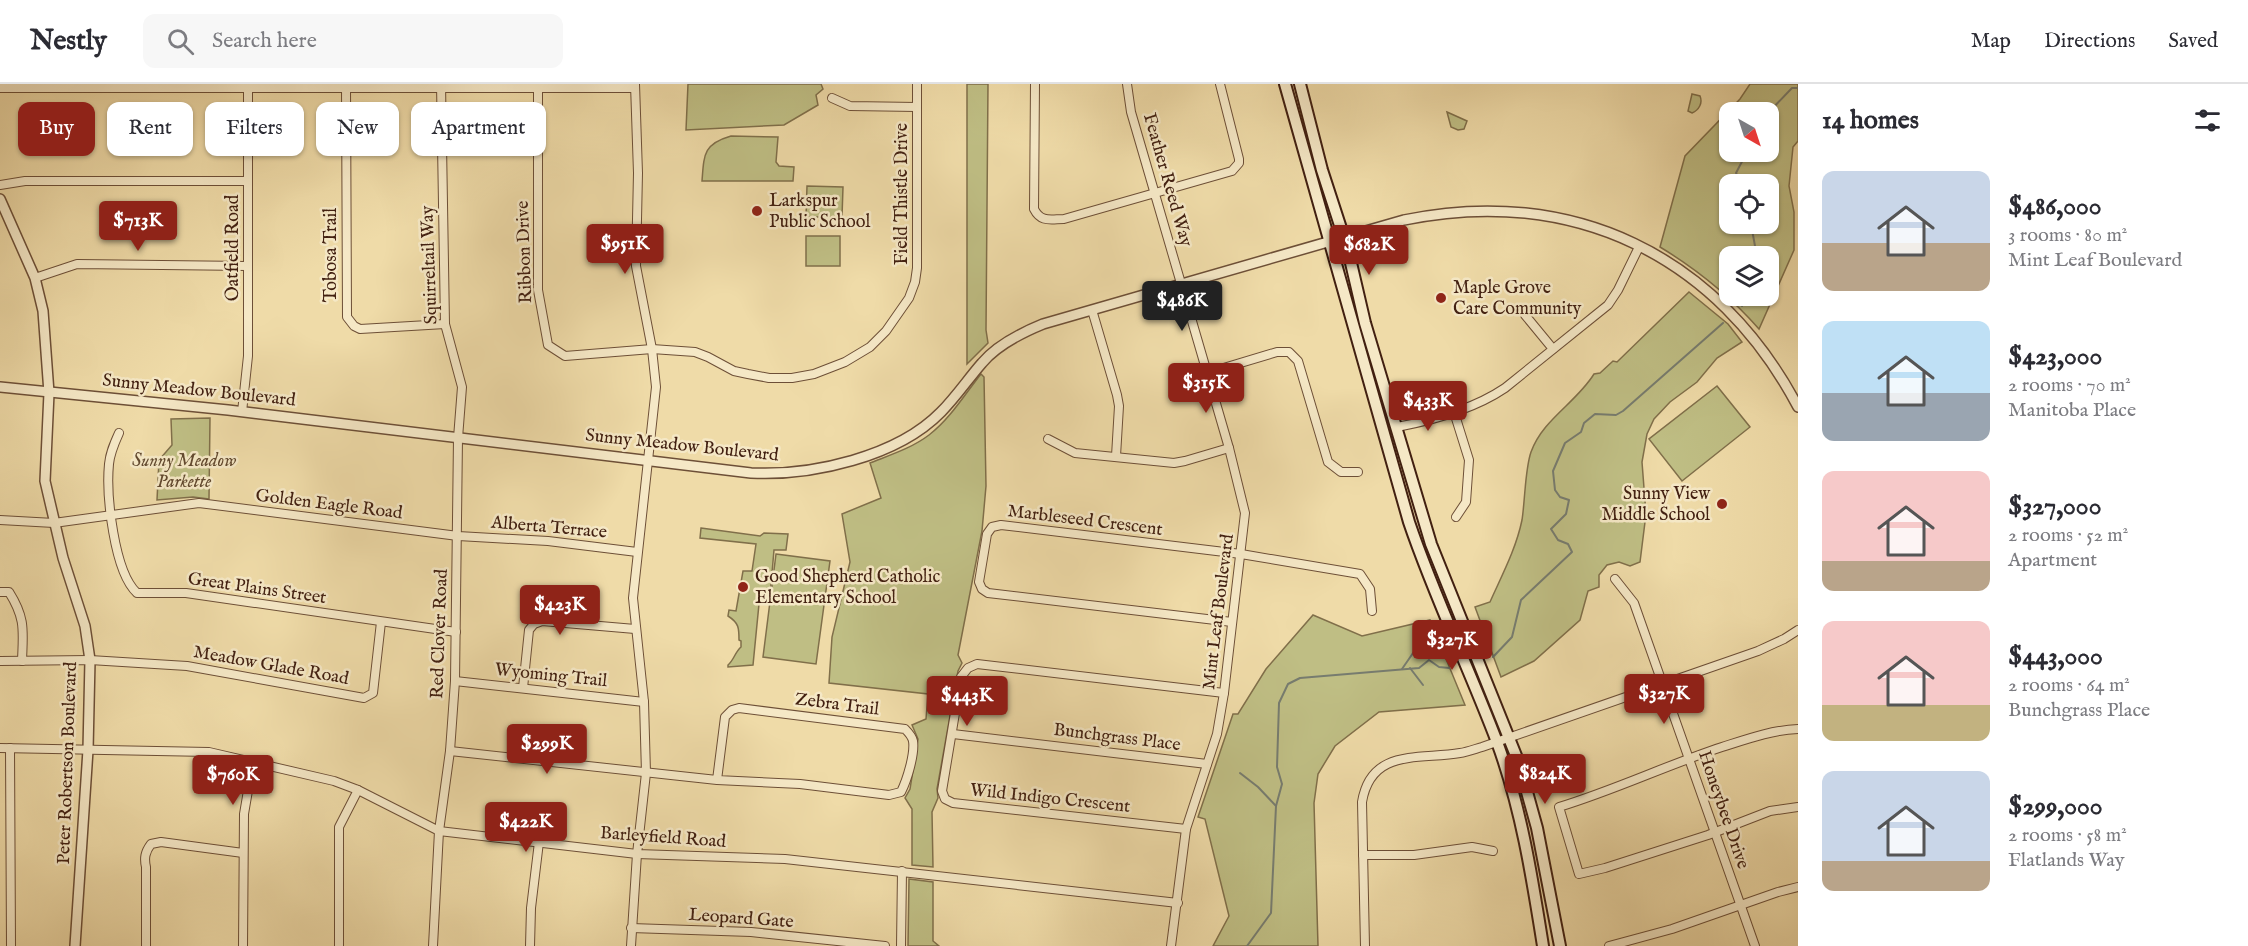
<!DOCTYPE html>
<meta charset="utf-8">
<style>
body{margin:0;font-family:"IM FELL English",serif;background:#f7f7f7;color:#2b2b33;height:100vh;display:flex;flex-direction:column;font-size:22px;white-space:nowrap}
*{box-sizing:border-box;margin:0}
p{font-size:20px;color:#7c7c81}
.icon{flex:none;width:33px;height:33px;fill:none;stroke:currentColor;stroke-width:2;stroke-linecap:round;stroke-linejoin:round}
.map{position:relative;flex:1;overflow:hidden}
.drawer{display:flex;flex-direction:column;background:#fff;width:450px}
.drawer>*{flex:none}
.top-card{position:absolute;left:18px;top:18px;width:570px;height:54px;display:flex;gap:12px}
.needle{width:39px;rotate:141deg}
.controls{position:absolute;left:1719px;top:18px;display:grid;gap:12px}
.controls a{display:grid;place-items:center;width:60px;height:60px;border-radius:12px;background:#fff;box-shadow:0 2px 4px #0004;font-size:30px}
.price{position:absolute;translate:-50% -51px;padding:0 14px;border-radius:6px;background:#8f2418;color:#fff;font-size:20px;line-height:39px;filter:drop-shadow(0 2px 3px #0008)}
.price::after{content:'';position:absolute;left:50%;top:36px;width:18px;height:14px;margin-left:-9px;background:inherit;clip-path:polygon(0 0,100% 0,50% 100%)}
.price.active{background:#222;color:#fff}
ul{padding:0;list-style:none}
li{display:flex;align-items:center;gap:18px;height:150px;padding:0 24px}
li span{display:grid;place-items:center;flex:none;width:168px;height:120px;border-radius:12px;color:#555}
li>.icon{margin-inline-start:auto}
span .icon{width:72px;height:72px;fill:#fffc;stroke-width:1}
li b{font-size:26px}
h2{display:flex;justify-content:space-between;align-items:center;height:72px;padding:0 24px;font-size:26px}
.pill{padding:0 21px;border-radius:12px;background:#fff;box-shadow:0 2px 4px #0004;font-size:21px;line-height:54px}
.pill.active{background:#8f2418;color:#fff}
header{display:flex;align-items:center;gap:36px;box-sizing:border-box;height:84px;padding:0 30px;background:#fff;border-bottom:2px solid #e1e1e2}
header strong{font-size:28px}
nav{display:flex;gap:33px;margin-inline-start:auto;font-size:21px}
.search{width:420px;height:54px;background:#f7f7f7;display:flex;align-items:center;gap:15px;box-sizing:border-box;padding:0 21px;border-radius:12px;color:#7c7c81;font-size:22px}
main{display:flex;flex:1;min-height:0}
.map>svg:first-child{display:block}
.green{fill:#bfbe84;stroke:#806f4a;stroke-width:1.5;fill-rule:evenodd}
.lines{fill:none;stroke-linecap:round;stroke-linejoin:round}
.stream{stroke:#777c6f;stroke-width:2}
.minor-casing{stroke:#6d4f37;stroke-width:10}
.tertiary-casing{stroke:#6d4f37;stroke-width:12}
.secondary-casing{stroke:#422011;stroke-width:14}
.minor{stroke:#f5e8c6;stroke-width:8}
.tertiary{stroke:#f5e8c6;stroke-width:9}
.secondary{stroke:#f5e8c6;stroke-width:10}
.poi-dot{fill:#8f2418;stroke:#f5e8c6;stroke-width:2}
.labels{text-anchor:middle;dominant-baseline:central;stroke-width:5;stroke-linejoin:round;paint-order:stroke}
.street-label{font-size:18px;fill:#422011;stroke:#f5e8c6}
.poi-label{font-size:18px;fill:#422011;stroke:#f5e8c6;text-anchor:start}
.park-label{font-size:18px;font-style:italic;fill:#61482e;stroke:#f5e8c6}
</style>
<header>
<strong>Nestly</strong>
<div class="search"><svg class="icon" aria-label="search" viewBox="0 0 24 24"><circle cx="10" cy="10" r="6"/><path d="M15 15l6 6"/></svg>Search here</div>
<nav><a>Map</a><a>Directions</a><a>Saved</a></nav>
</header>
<main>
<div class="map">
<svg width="1798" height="862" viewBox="0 0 1798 862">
<rect width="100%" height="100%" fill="#efdba8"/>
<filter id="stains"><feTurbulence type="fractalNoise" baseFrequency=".00333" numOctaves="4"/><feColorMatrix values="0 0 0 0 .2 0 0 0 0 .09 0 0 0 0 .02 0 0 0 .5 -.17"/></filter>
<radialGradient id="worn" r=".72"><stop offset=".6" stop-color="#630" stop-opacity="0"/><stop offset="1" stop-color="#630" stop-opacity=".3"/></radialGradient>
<g class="green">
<polygon points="688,0 821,0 823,5 816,11 818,21 784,41 686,46"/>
<polygon points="967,0 988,0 986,246 988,259 967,280"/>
<path d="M1750 0H1798V57L1793 63 1789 102 1794 128V166L1759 245C1730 212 1698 186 1660 163L1685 72 1740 15ZM1730 28H1768V68H1730ZM1730 100H1768V140H1730ZM1730 172H1768V212H1730Z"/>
<path d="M1692 10 1700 12C1703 19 1699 26 1692 29L1688 27Z"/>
<polygon points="1447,28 1467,37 1464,45 1458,46 1451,43"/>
<path d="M731 52 778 53 776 78 779 82 794 83 793 97H702C704 71 703 60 731 52Z"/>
<polygon points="807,102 843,103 842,133 806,133"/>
<rect x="806" y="152" width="34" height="30"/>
<path d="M1689 208 1728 240 1742 258 1717 274 1697 298 1670 318 1654 335 1647 350 1642 378 1646 430 1640 478 1630 482 1619 478 1607 481 1599 491V503L1588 507 1580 536 1534 577 1501 593 1475 523 1490 518C1502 491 1516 465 1522 436 1525 417 1525 385 1531 368 1543 335 1576 319 1594 290L1600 289 1613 277 1617 278Z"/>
<path d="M981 290 984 293 986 402 982 447 958 571 962 579 958 587 937 705 938 714 932 728 933 783 912 781V725L905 714 910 705 918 655 912 641 926 635 928 610 829 599 832 553 850 478 842 430 881 414 870 379C890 371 912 364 929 351 950 335 965 310 981 290Z"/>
<polygon points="1717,302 1750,343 1682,397 1649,355"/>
<polygon points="210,334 209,415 193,413 157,416 159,376 172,361 171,335"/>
<path d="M701 444 760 452 764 449 788 450 786 466H774L770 512 763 513 759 520 753 581 728 583V581C734 576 735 568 741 563V557L739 556C739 544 739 539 728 532L729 526 736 527 743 487H752L756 460 700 454Z"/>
<polygon points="776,470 830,477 816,580 763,573"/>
<polygon points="1313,531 1362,552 1430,536 1465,621 1379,628 1335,662 1318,690 1314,719 1318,862 1213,862 1229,832 1205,735 1198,733 1233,630 1238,630 1266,585"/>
<polygon points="909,795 933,798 933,857 939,862 908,862"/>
</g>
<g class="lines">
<g class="stream">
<polyline points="1768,29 1792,4 1798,4"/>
<polyline points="1742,100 1736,89 1747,68"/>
<polyline points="1751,140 1755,162 1753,172"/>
<polyline points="1742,222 1744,212"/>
<polyline points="1493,573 1512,553 1521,516 1572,468 1568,460 1558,456 1551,445 1566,430 1569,416 1560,413 1555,406 1553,387 1565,359 1581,348 1584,339 1595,330 1616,331 1623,327 1723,239"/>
<polyline points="1410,584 1423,601"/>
<polyline points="1402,585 1422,556"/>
<polyline points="1240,689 1258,703 1276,722"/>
<polyline points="1247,862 1271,829 1276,722 1282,700 1277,683 1279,619 1288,600 1300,594 1419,584 1429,576 1439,583 1449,584"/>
</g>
<g class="minor-casing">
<g id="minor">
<polyline points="538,0 538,206 548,261 565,272 652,265 695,268 708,273 734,287 748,290 769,294 792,294 814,290 845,278 870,263 886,247 909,214 915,198 917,184 917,0"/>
<path d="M1035 0 1034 125C1041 139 1051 135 1064 135L1232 87 1239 79V75L1220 0"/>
<polyline points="1127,0 1131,28 1229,364 1245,429 1224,609 1217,650 1186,745 1171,862"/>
<polyline points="346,2 347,233 354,242 360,245 445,240"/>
<polyline points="0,4 635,4"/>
<polyline points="832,14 850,22 917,23"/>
<polyline points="0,101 25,97 248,97"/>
<polyline points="35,194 77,180 247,182"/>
<polyline points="1092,226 1117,311 1119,322 1116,372"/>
<polyline points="1525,231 1553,265"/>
<polyline points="1207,289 1277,268 1289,268 1298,277 1328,378 1341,388 1358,388"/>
<polyline points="242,328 248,272 248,1"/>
<polyline points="1454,328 1469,376 1466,418 1456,433"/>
<path d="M1397 343C1434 336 1474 325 1505 304L1608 221 1618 206 1639 163"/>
<path d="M119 349C114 360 110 369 109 380 106 411 114 488 137 509H186L456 548"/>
<polyline points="1048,355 1075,369 1174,379 1185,377 1229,364"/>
<polyline points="0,436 54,439 199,419 458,452 548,457 637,468"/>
<polyline points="1615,495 1634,519 1755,862"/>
<path d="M0 508H9C26 535 23 547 22 577"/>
<polyline points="1232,538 988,509 982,505 979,498 987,450 992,443 1001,441 1241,470 1360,490 1370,505 1372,527"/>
<polyline points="0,577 90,576 187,582 364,614 373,609 381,538"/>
<polyline points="455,597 644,618"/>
<polyline points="523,604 529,546 534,540 542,537 635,545"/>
<path d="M1798 645C1772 646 1747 655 1722 663 1667 681 1615 706 1559 723L1579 790 1605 784 1708 751 1770 727 1798 723"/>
<polyline points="953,650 1207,680"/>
<polyline points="0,664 209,668 334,697 358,706 439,747 637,770 785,775 1178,819"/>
<polyline points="10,664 11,862"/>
<path d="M450 667 717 696 800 700 889 711 901 708C907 696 915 670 913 657 912 652 908 648 905 645L739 624 732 626 725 633 717 696"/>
<polyline points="1186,745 953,719 945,715 942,707 961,593 968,584 977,580 1224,609"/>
<polyline points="1363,771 1414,771 1472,763 1493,767"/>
<polyline points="631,844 751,848 885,862"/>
<path d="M146 862V783C144 774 145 768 151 760L161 758 243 769"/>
<polyline points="243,862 244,730 253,677"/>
<polyline points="339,862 339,743 358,706"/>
<polyline points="433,862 439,747 450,667 455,597 458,354 462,303 445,240 441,0"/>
<polyline points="530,862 531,824 539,758"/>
<polyline points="631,862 637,770 646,689 644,618 633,514 656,303 652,265 636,182 638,89 635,0"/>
<polyline points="901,862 902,787"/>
<path d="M1365 862 1362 718C1371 664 1419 676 1460 669 1467 668 1475 665 1482 663L1758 567 1784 555 1798 546"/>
<polyline points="1609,862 1672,845 1778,808 1798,803"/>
</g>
</g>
<g class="tertiary-casing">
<g id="tertiary">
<polyline points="0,115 35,194 43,227 49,309 45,397 63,474 85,542 90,576 88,666 75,862"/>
<path d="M0 303 228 326 751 389C812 392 897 373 941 328 956 313 968 295 982 279 997 261 1021 249 1043 240L1404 136C1572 101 1718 171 1798 323"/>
</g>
</g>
<g class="secondary-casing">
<g id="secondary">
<path d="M1285 0 1409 438C1434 512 1469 584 1497 658 1521 723 1532 793 1543 862"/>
<polyline points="1300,0 1322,86 1348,166 1365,239 1431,460 1519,679 1537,744 1560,862"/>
</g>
</g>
<use href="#minor" class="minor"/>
<use href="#tertiary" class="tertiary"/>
<use href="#secondary" class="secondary"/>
</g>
<g class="poi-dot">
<circle cx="757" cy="127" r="6"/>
<circle cx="1441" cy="214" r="6"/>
<circle cx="1722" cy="420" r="6"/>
<circle cx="743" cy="503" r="6"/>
</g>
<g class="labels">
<g class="street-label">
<text transform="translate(1167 96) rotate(74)">Feather Reed Way</text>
<text transform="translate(902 110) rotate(-90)">Field Thistle Drive</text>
<text transform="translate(233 164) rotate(-90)">Oatfield Road</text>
<text transform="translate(525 168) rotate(-92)">Ribbon Drive</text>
<text transform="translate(331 171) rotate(-90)">Tobosa Trail</text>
<text transform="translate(430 181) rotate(-92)">Squirreltail Way</text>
<text transform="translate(199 307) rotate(6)">Sunny Meadow Boulevard</text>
<text transform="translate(682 362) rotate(6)">Sunny Meadow Boulevard</text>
<text transform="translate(329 421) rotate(7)">Golden Eagle Road</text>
<text transform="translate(1085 437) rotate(7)">Marbleseed Crescent</text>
<text transform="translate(549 444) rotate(5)">Alberta Terrace</text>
<text transform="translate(257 505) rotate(8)">Great Plains Street</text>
<text transform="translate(1219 528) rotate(-83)">Mint Leaf Boulevard</text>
<text transform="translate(440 550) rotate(-88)">Red Clover Road</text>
<text transform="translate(271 582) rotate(10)">Meadow Glade Road</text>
<text transform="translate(551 592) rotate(6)">Wyoming Trail</text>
<text transform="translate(837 621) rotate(7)">Zebra Trail</text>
<text transform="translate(1117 654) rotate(7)">Bunchgrass Place</text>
<text transform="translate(68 679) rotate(-88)">Peter Robertson Boulevard</text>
<text transform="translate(1050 715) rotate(6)">Wild Indigo Crescent</text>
<text transform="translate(1723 726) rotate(71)">Honeybee Drive</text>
<text transform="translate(663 754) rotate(4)">Barleyfield Road</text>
<text transform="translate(741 835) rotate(4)">Leopard Gate</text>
</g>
<g class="poi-label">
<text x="769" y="117">Larkspur<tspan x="769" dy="21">Public School</tspan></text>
<text x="1453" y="204">Maple Grove<tspan x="1453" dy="21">Care Community</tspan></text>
<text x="1710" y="410" text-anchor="end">Sunny View<tspan x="1710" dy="21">Middle School</tspan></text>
<text x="755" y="493">Good Shepherd Catholic<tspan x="755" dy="21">Elementary School</tspan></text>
</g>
<g class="park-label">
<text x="184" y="377">Sunny Meadow<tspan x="184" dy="21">Parkette</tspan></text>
</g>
</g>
<rect width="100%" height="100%" filter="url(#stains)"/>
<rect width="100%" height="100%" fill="url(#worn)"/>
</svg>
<div class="controls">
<a><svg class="needle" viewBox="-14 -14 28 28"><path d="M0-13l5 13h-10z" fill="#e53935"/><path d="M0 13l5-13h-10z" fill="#7c7c81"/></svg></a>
<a><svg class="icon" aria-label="locate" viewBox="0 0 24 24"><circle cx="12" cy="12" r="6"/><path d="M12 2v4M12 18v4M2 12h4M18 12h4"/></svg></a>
<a><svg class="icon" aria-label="layers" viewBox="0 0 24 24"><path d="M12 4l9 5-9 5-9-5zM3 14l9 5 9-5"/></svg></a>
</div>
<b class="price" style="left:138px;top:168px">$713K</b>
<b class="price" style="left:625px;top:191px">$951K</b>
<b class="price" style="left:1369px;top:192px">$682K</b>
<b class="price active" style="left:1182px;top:248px">$486K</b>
<b class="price" style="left:1206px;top:330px">$315K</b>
<b class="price" style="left:1428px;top:348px">$433K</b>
<b class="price" style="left:560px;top:552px">$423K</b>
<b class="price" style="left:1452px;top:587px">$327K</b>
<b class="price" style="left:1664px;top:641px">$327K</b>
<b class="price" style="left:967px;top:643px">$443K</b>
<b class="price" style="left:547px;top:691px">$299K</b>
<b class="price" style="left:1545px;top:721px">$824K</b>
<b class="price" style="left:233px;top:722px">$760K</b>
<b class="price" style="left:526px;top:769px">$422K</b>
<div class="top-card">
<a class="pill active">Buy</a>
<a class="pill">Rent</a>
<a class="pill">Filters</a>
<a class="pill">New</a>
<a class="pill">Apartment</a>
</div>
</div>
<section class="drawer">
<h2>14 homes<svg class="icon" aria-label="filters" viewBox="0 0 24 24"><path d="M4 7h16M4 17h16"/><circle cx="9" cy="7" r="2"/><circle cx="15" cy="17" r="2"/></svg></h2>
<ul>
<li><span style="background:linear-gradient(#c9d6e8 60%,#b9a48a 0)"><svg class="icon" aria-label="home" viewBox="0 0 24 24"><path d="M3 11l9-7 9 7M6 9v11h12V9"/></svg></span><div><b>$486,000</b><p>3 rooms · 80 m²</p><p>Mint Leaf Boulevard</p></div></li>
<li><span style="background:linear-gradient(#bfe0f5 60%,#9aa5b1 0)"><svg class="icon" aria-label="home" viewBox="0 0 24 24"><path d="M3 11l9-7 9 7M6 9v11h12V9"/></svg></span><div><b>$423,000</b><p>2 rooms · 70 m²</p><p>Manitoba Place</p></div></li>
<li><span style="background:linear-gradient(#f6c9c9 75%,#b9a48a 0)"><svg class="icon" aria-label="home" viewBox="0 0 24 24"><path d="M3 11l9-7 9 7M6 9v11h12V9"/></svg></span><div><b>$327,000</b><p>2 rooms · 52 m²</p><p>Apartment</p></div></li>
<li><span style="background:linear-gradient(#f6c9c9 70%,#c2b280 0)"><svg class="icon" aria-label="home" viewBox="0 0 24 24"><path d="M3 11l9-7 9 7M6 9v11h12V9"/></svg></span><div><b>$443,000</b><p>2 rooms · 64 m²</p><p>Bunchgrass Place</p></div></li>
<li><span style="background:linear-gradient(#c9d6e8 75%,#b9a48a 0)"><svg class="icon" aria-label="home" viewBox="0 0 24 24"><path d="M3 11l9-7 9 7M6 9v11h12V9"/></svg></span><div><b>$299,000</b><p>2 rooms · 58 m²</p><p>Flatlands Way</p></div></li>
</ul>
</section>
</main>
